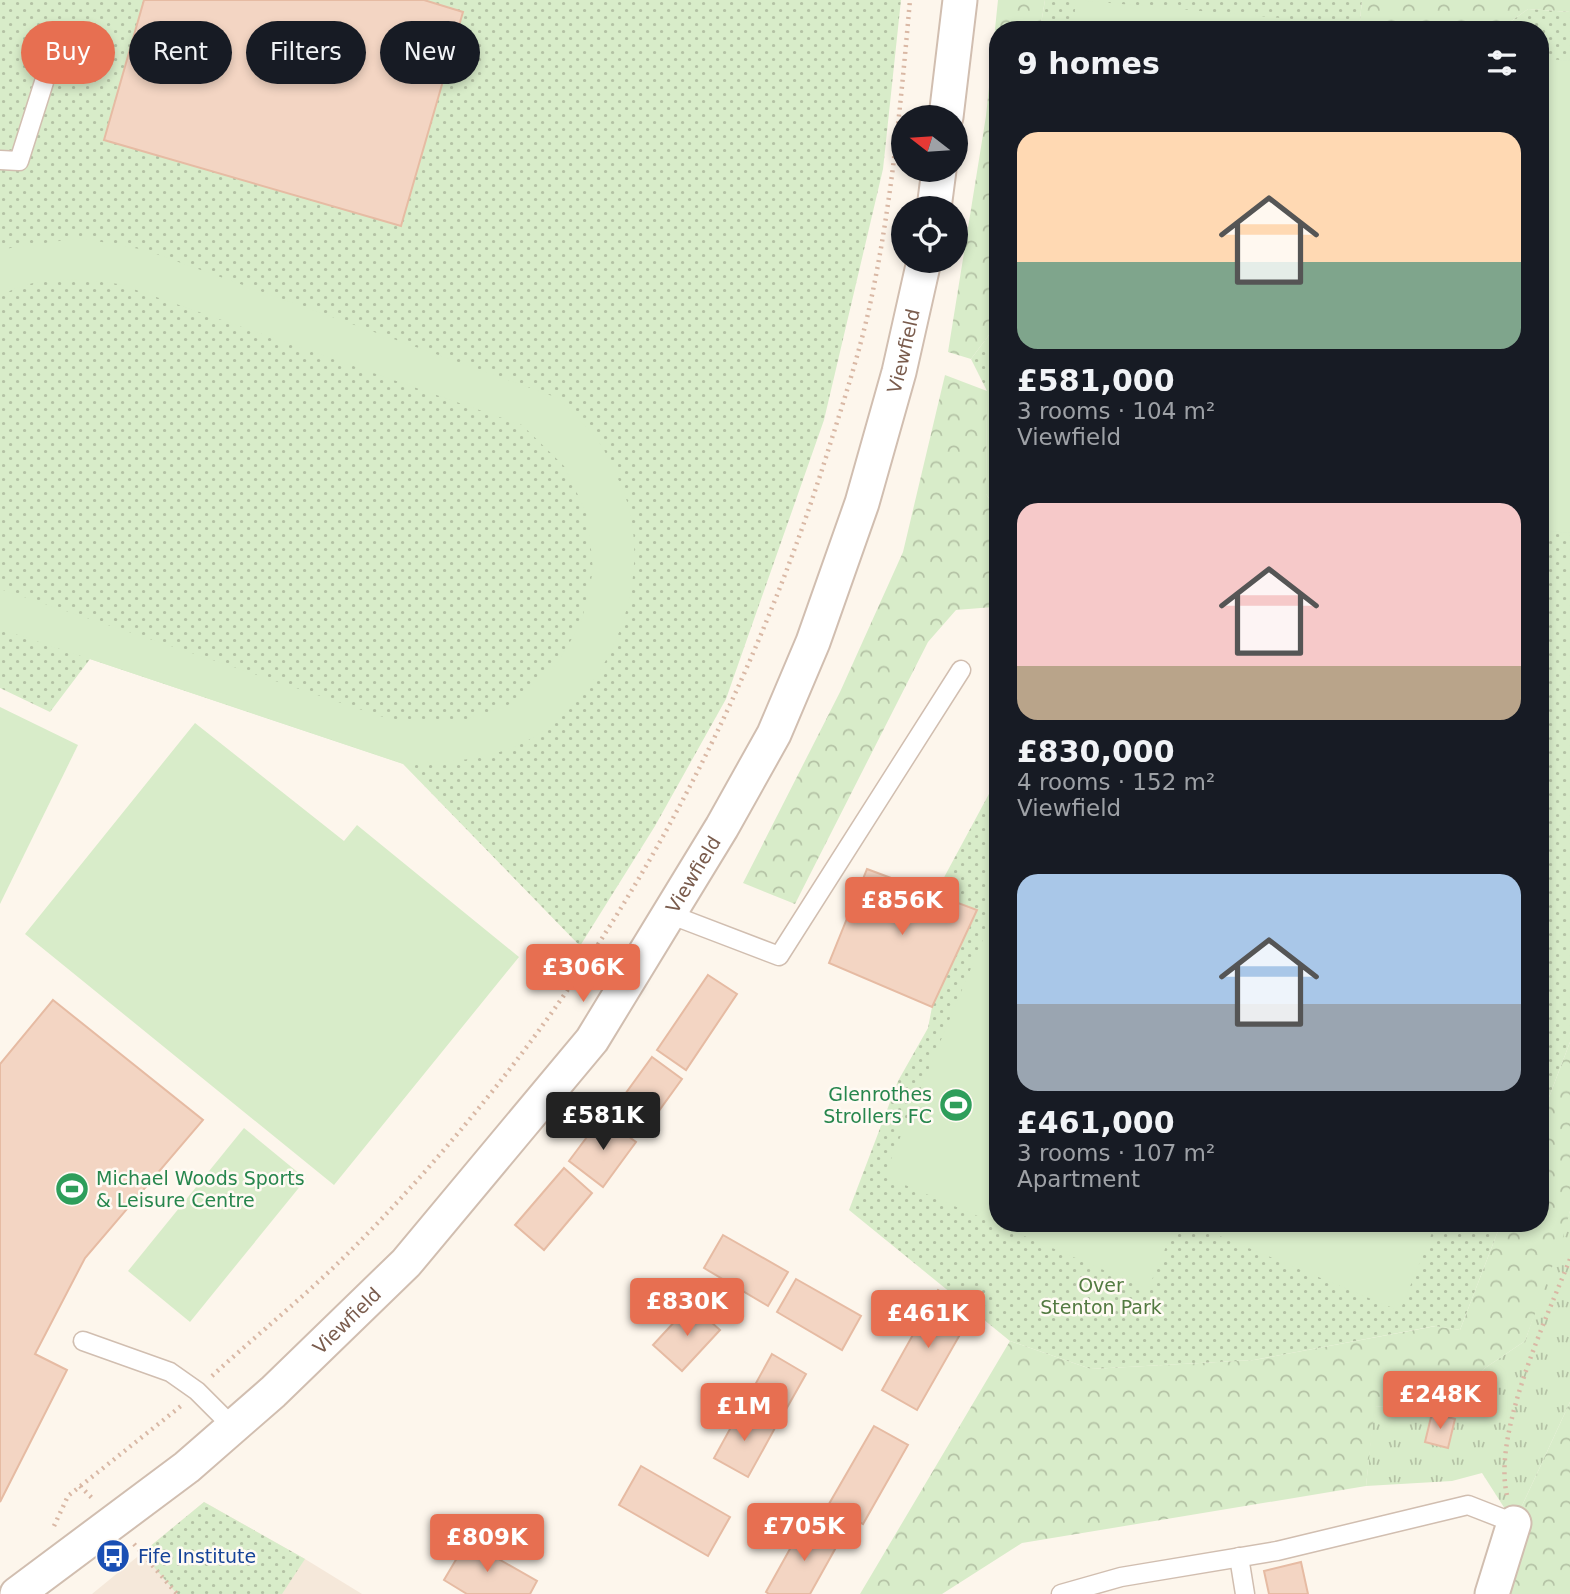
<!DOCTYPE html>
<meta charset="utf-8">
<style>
body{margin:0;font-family:"DejaVu Sans",sans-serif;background:#20242c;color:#f1f3f6;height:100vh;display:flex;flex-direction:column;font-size:26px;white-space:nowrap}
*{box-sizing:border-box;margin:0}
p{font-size:23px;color:#9ea1a6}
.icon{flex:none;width:38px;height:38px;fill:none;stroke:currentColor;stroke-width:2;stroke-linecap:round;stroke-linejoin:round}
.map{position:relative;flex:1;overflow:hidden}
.sheet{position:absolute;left:989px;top:21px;width:560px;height:1211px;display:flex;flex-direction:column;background:#171b24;border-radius:28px;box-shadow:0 4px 10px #0003}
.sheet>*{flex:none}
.guide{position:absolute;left:21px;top:21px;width:665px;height:63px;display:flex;gap:14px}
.needle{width:46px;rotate:287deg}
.tools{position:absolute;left:891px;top:105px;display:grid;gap:14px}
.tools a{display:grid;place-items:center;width:77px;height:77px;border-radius:50%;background:#171b24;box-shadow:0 4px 10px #0003;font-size:35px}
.price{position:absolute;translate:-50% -60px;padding:0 16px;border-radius:7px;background:#e76f51;color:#fff;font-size:23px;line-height:46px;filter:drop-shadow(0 2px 4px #0008)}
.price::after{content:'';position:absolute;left:50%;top:42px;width:21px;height:16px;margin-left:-10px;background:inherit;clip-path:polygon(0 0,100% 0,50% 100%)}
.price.selected{background:#222;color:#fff}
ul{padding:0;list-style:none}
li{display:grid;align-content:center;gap:14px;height:371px;padding:0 28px}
li span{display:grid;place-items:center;height:217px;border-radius:21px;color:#555}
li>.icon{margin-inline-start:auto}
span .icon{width:126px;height:126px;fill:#fffc;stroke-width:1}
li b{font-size:30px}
h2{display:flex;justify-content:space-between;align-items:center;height:84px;padding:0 28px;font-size:30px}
.tag{padding:0 24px;border-radius:32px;background:#171b24;box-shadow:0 4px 10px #0003;font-size:24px;line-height:63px}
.tag.selected{background:#e76f51;color:#fff}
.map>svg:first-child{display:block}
.residential{fill:#f5e8da}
.grass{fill:url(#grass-tufts)}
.forest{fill:url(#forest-crowns)}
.park{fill:url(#park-dots)}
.garden{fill:#d8ecc9}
.building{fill:#f3d5c3;stroke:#e6bba3;stroke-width:2}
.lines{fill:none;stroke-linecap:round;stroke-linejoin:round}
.service-casing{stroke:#d1beb0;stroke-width:21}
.minor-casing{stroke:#d1beb0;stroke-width:37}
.path{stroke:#d9b8a5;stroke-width:4.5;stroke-dasharray:2 5;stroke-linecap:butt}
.service{stroke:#fff;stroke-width:18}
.minor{stroke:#fff;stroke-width:33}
.labels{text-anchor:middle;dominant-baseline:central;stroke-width:5;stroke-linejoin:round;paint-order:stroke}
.street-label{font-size:19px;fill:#7a5c4d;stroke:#fffaf3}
.leisure-label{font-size:19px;fill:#27864d;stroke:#fffaf3;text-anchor:end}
.park-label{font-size:19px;fill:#537a41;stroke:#fffaf3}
.transit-label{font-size:19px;fill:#164399;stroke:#fffaf3;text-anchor:start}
</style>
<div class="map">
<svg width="1570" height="1594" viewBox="0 0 1570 1594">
<defs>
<pattern id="grass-tufts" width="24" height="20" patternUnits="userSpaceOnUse" patternTransform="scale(1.75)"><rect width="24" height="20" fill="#d8ecc9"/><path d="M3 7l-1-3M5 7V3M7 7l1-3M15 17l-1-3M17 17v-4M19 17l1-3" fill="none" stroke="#b4c2a5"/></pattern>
<pattern id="forest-crowns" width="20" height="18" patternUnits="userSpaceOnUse" patternTransform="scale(1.75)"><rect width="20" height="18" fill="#d8ecc9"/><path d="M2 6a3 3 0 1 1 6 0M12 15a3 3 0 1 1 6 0" fill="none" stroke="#b4c2a5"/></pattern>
<pattern id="park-dots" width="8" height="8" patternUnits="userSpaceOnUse" patternTransform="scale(1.75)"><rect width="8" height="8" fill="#d8ecc9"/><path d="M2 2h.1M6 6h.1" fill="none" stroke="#b4c2a5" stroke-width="1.8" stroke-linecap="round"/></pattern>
</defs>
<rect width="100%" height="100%" fill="#fdf6ec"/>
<polygon class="residential" points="204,1502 305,1559 362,1594 92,1594"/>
<polygon class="grass" points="1570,1211 1570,1402 1514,1523 1482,1473 1452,1481 1366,1486 1374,1407 1458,1400 1485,1368 1525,1341"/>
<g class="forest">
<polygon points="998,0 1045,0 1040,30 998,30 998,310 995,327 971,359 948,352 986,116"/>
<polygon points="1362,0 1570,0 1570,12 1528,9 1499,30 1359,30"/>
<polygon points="945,375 987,391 986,494 997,510 997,602 993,607 956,610 928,642 795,904 743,883 840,692 903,552"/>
<polygon points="1570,1042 1570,1211 1563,1237 1525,1341 1485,1368 1458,1400 1375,1407 1366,1486 1022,1543 942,1594 860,1594 1010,1341 1091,1369 1254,1360 1436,1326 1460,1330 1501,1223 1540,1223 1540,1121"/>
<polygon points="1570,1402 1570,1594 1492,1594 1514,1523"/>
</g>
<g class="park">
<polygon points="0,0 901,0 883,169 824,420 726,699 655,826 580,946 403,764 90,659 50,712 0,688"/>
<polygon points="1045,0 1362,0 1359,30 1040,30"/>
<polygon points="1528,9 1570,12 1570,1042 1540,1121 1540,30 1499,30"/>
<polygon points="997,310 998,510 997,510 986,494 987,391 971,359 995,327"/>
<polygon points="997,779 998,1223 1501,1223 1460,1330 1435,1326 1254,1360 1091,1369 1010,1341 849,1210 898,1081 928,1028 932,1007 977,911 934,896"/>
<polygon points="204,1502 305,1559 282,1594 177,1594 142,1553"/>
</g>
<g class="garden">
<polygon points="1076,0 1314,21 1314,30 1073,30"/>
<polygon points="1540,58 1570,61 1570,533 1540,530"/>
<path d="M80 238 145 250 558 398C572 414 594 431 604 450 613 467 624 490 629 508 650 593 607 695 532 738 492 761 448 762 404 764L0 629V589L401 723H456L508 705 552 671 581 624 593 571 588 516 564 466 522 425 119 284C78 279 37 274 0 296V253L10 248Z"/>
<polygon points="0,707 78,745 0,904"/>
<polygon points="195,723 344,841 357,825 519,957 334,1185 25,934"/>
<polygon points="997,906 998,1223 1176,1223 1148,1289 884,1176"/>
<polygon points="244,1128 306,1179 190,1322 128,1271"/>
<polygon points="1199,1223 1436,1223 1400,1311 1198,1227"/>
</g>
<g class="building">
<polygon points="144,0 424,0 463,12 401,226 104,140"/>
<polygon points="867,869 977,910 932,1007 829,963"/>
<polygon points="708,975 737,994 686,1070 657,1050"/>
<polygon points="53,1000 203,1120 85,1258 35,1354 67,1370 0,1502 0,1064"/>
<polygon points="652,1057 682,1079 645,1130 615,1108"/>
<polygon points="602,1117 636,1142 603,1187 569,1161"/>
<polygon points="564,1168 592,1193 544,1250 515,1225"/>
<polygon points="723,1235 788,1272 768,1306 704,1268"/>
<polygon points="796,1279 861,1316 842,1350 777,1312"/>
<polygon points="938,1290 974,1310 917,1410 882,1390"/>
<polygon points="691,1304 720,1330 682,1371 653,1345"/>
<polygon points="772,1354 806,1374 779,1422 745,1403"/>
<polygon points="741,1409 775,1428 748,1477 714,1458"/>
<polygon points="1432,1413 1455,1419 1448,1448 1425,1442"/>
<polygon points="874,1426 908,1445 863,1524 829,1504"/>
<polygon points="641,1466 730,1517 708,1556 619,1505"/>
<polygon points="805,1522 839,1542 810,1594 769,1594 766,1592"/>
<polygon points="467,1541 537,1581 530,1594 467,1594 444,1580"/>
<polygon points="1301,1562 1308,1594 1269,1594 1264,1571"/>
</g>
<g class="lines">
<g class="service-casing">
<g id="service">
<polyline points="0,160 19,161 44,82"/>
<polyline points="669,914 779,956 961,670"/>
<polyline points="83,1341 170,1372 197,1391 233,1427"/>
<polyline points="1239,1557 1245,1594"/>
<polyline points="1061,1594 1121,1577 1277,1551 1468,1505 1514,1523"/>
</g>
</g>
<g class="minor-casing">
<g id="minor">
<polyline points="946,117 960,0"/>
<polyline points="934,208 939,170"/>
<path id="s1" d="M17 1594 187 1467 273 1392 406 1263 592 1040 722 827 774 734 813 642 862 503 899 372 924 261"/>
<polyline points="1492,1594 1514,1523"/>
</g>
</g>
<g class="path">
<polyline points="579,971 594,981"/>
<path d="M212 1376C253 1338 297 1303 337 1264 396 1207 456 1138 506 1074 650 889 757 676 827 454 843 403 860 352 871 300 892 201 901 101 910 0"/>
<polyline points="80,1486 93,1499"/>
<path d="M1507 1495C1492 1434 1547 1317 1570 1259"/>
<polyline points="54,1526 68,1496 181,1406"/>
<polyline points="134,1544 177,1594"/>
</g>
<use href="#service" class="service"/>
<use href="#minor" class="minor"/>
</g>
<defs>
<g id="stadium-disc" transform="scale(1.75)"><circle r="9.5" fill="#2e9e5b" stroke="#fffaf3"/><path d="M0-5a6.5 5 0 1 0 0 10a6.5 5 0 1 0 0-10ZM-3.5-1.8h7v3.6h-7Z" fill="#fff"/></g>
<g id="bus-disc" transform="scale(1.75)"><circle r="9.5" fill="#1a4fb4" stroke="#fffaf3"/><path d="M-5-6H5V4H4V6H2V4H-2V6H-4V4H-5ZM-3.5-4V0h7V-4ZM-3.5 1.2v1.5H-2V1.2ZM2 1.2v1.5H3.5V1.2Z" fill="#fff"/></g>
</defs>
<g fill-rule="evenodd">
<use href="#stadium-disc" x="956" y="1105"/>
<use href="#stadium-disc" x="72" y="1189"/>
<use href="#bus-disc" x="113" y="1556"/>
</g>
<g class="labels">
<g class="street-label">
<text stroke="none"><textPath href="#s1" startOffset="1563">Viewfield</textPath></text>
<text stroke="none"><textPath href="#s1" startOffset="996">Viewfield</textPath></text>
<text stroke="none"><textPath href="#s1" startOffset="429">Viewfield</textPath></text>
</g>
<g class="leisure-label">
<text x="932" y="1094">Glenrothes<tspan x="932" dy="22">Strollers FC</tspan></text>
<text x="96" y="1178" text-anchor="start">Michael Woods Sports<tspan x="96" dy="22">&amp; Leisure Centre</tspan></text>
</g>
<g class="park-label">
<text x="1101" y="1285">Over<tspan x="1101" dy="22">Stenton Park</tspan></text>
</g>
<g class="transit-label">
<text x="138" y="1556">Fife Institute</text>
</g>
</g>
</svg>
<div class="tools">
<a><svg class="needle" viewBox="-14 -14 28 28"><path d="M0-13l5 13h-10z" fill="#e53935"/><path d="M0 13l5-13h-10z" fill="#9ea1a6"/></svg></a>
<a><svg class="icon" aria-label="locate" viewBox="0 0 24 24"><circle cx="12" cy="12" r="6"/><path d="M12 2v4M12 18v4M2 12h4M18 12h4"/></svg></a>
</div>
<b class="price" style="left:902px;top:937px">£856K</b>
<b class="price" style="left:583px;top:1004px">£306K</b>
<b class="price selected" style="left:603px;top:1152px">£581K</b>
<b class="price" style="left:687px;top:1338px">£830K</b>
<b class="price" style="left:928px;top:1350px">£461K</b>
<b class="price" style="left:1440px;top:1431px">£248K</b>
<b class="price" style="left:744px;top:1443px">£1M</b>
<b class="price" style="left:804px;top:1563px">£705K</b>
<b class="price" style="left:487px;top:1574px">£809K</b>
<div class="guide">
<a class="tag selected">Buy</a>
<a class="tag">Rent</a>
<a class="tag">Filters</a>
<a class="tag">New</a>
</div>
<section class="sheet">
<h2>9 homes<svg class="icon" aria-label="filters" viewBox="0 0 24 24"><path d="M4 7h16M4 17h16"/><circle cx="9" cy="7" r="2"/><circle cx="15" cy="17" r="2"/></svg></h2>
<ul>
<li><span style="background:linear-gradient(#ffd9b3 60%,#7fa58c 0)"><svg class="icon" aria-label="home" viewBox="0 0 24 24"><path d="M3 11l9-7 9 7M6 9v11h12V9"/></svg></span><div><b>£581,000</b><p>3 rooms · 104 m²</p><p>Viewfield</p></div></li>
<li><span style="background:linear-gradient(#f6c9c9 75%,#b9a48a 0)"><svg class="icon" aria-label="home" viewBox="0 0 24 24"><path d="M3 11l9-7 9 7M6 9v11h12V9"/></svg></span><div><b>£830,000</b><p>4 rooms · 152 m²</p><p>Viewfield</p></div></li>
<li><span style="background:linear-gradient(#a9c7e8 60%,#9aa5b1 0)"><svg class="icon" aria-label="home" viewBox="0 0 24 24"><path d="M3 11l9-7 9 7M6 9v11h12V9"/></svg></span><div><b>£461,000</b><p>3 rooms · 107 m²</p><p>Apartment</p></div></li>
</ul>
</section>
</div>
